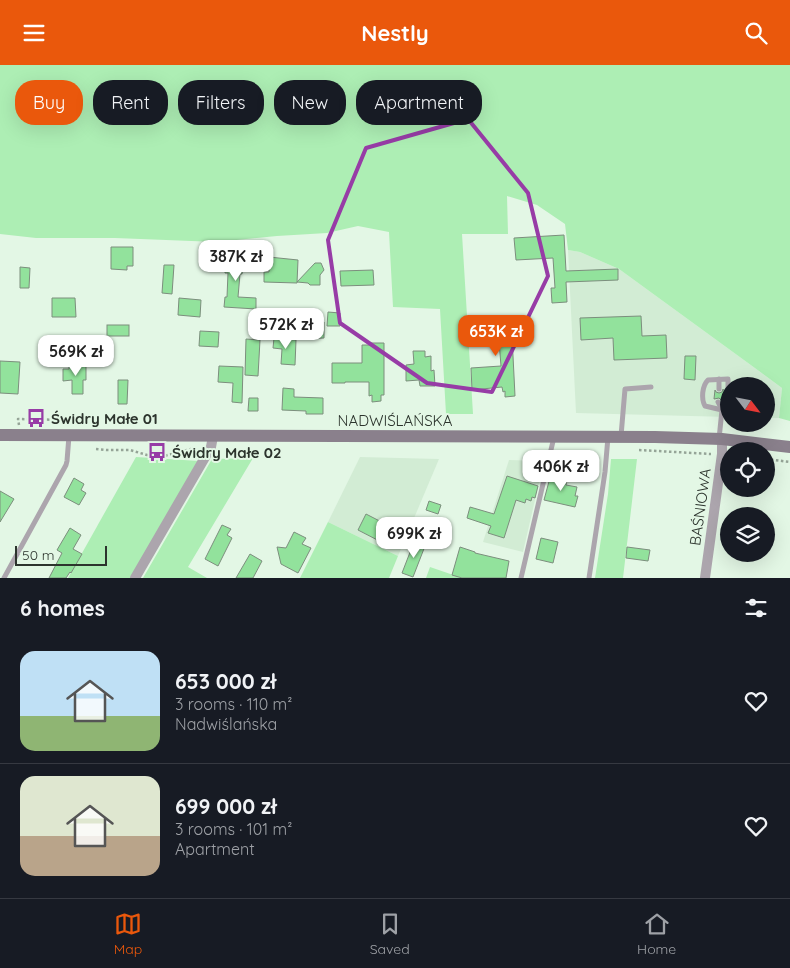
<!DOCTYPE html>
<meta charset="utf-8">
<style>
body{margin:0;font-family:Quicksand,sans-serif;background:#20242c;color:#f1f3f6;height:100vh;display:flex;flex-direction:column;font-size:19px;white-space:nowrap}
*{box-sizing:border-box;margin:0}
p{font-size:16px;color:#9ea1a6}
.icon{flex:none;width:28px;height:28px;fill:none;stroke:currentColor;stroke-width:2;stroke-linecap:round;stroke-linejoin:round}
.map{position:relative;height:513px;overflow:hidden}
.panel{display:flex;flex-direction:column;background:#171b24;flex:1}
.panel>*{flex:none}
.hud{position:absolute;left:15px;top:15px;width:500px;height:45px;display:flex;gap:10px}
.needle{width:32px;rotate:122deg}
.tools{position:absolute;left:720px;top:312px;display:grid;gap:10px}
.tools a{display:grid;place-items:center;width:55px;height:55px;border-radius:50%;background:#171b24;box-shadow:0 5px 20px #0002;font-size:25px}
.scale{position:absolute;left:15px;bottom:12px;width:92px;box-sizing:border-box;padding-left:5px;border:2px solid #2c342d;border-top:0;font-size:14px;line-height:18px;white-space:nowrap;color:#2c342d;-webkit-text-stroke:4px #e3f7e5;paint-order:stroke}
.price{position:absolute;translate:-50% -42px;padding:0 11px;border-radius:10px;background:#fff;color:#222;font-size:16px;line-height:32px;filter:drop-shadow(0 1px 2px #0008)}
.price::after{content:'';position:absolute;left:50%;top:30px;width:15px;height:11px;margin-left:-8px;background:inherit;clip-path:polygon(0 0,100% 0,50% 100%)}
.price.active{background:#ea580c;color:#fff}
ul{padding:0;list-style:none}
li{display:flex;align-items:center;gap:15px;height:125px;padding:0 20px}
li+li{border-top:1px solid #363941}
li span{display:grid;place-items:center;flex:none;width:140px;height:100px;border-radius:15px;color:#555}
li>.icon{margin-inline-start:auto}
span .icon{width:60px;height:60px;fill:#fffc;stroke-width:1}
li b{font-size:21px}
h2{display:flex;justify-content:space-between;align-items:center;height:60px;padding:0 20px;font-size:21px}
.pill{padding:0 18px;border-radius:20px;background:#171b24;box-shadow:0 5px 20px #0002;font-size:18px;line-height:45px}
.pill.active{background:#ea580c;color:#fff}
header{display:flex;justify-content:space-between;align-items:center;height:65px;padding:0 20px;background:#ea580c;color:#fff;font-size:22px;font-weight:700}
.tab-bar{display:flex;justify-content:space-around;align-items:center;height:70px;border-top:1px solid #363941;background:#171b24;font-size:14px;color:#9ea1a6}
.tab-bar a{display:grid;justify-items:center;gap:2px}
.tab-bar .active{color:#ea580c}
.map>svg:first-child{display:block}
.built{fill:#d2ecd4}
.green{fill:#adeeb4}
.building{fill:#92e29c;stroke:#7c8e7d}
.lines{fill:none;stroke-linecap:round;stroke-linejoin:round}
.path{stroke:#95a497;stroke-width:2.5;stroke-dasharray:2.5 2.5;stroke-linecap:butt}
.service{stroke:#aca5ad;stroke-width:5}
.minor{stroke:#aca5ad;stroke-width:10}
.secondary{stroke:#8a808c;stroke-width:12}
.marked{fill:none;stroke:#973ca6;stroke-width:4;stroke-linejoin:round}
.labels{text-anchor:middle;dominant-baseline:central;stroke-width:4;stroke-linejoin:round;paint-order:stroke}
.poi-label{font-size:15px;font-weight:bold;fill:#2c342d;stroke:#e3f7e5;text-anchor:start}
.street-label{font-size:15px;fill:#2c342d;stroke:#e3f7e5}
</style>
<header><svg class="icon" aria-label="menu" viewBox="0 0 24 24"><path d="M4 6h16M4 12h16M4 18h16"/></svg>Nestly<svg class="icon" aria-label="search" viewBox="0 0 24 24"><circle cx="10" cy="10" r="6"/><path d="M15 15l6 6"/></svg></header>
<div class="map">
<svg width="790" height="513" viewBox="0 0 790 513">
<rect width="100%" height="100%" fill="#e3f7e5"/>
<g class="built">
<polygon points="568,185 580,187 619,204 759,306 782,323 779,353 766,353 766,321 729,321 729,352 576,348"/>
<polygon points="360,392 439,394 398,491 328,457"/>
<polygon points="509,395 544,396 523,487 483,477"/>
</g>
<g class="green">
<polygon points="0,0 790,0 790,356 779,353 782,323 759,306 619,204 580,187 568,185 565,159 537,140 507,131 508,169 462,169 473,349 446,349 440,244 393,242 389,167 358,161 327,168 277,171 217,177 115,173 36,173 0,169"/>
<polygon points="136,392 199,396 130,513 68,513"/>
<polygon points="253,393 188,502 207,513 143,513 212,394"/>
<polygon points="611,394 637,394 623,513 595,513 608,429"/>
<polygon points="328,457 398,491 389,513 300,513"/>
<polygon points="430,502 462,513 426,513"/>
</g>
<g class="building">
<polygon points="564,170 566,206 618,204 618,215 566,217 567,237 552,238 551,223 555,223 553,193 516,195 514,173"/>
<polygon points="111,182 133,182 133,201 127,201 127,205 111,204"/>
<polygon points="226,186 244,187 242,209 240,209 238,232 256,233 256,244 224,242 225,232 227,232 228,208 225,208"/>
<polygon points="269,192 298,195 297,218 264,217 264,207 269,207"/>
<polygon points="315,198 321,198 324,205 320,210 320,220 310,220 308,218 297,217"/>
<polygon points="164,200 174,200 172,229 162,228"/>
<polygon points="20,202 30,203 29,223 20,223"/>
<polygon points="373,205 374,220 341,221 340,206"/>
<polygon points="52,233 75,233 76,252 52,252"/>
<polygon points="179,233 201,235 200,252 178,250"/>
<polygon points="328,247 340,248 340,261 327,261"/>
<polygon points="511,251 515,331 505,332 505,326 503,327 502,322 472,325 471,303 501,301 498,264 468,265 468,254"/>
<polygon points="641,251 642,271 666,270 667,293 614,295 613,273 581,275 580,253"/>
<polygon points="302,257 324,257 324,273 303,274"/>
<rect x="107" y="260" width="22" height="11"/>
<polygon points="200,266 219,267 218,282 199,281"/>
<polygon points="274,273 296,275 295,300 281,299 282,284 273,283"/>
<polygon points="246,274 260,275 258,311 245,310"/>
<polygon points="370,278 384,278 384,330 381,330 381,336 372,337 372,330 369,331 369,317 345,317 345,318 332,318 332,298 362,298 362,280 370,280"/>
<polygon points="413,286 425,286 425,292 431,291 431,306 434,305 435,321 420,321 419,315 406,316 406,300 414,299"/>
<polygon points="685,291 696,291 695,315 684,314"/>
<polygon points="0,296 20,297 18,329 0,328"/>
<polygon points="77,296 80,298 86,299 86,315 83,315 83,329 72,329 72,315 63,316 63,304 69,304 69,299 74,299"/>
<polygon points="219,301 243,302 242,338 232,337 233,318 218,317"/>
<polygon points="118,315 128,315 127,339 118,339"/>
<polygon points="283,323 294,324 294,332 323,333 323,349 306,349 306,346 282,345"/>
<polygon points="723,324 725,327 729,328 729,334 725,334 723,337 719,333 714,334 715,325 716,327 719,328 722,327"/>
<polygon points="249,333 258,333 258,346 248,346"/>
<polygon points="551,409 567,413 566,420 577,422 575,431 578,431 575,442 544,435"/>
<polygon points="507,411 538,421 535,433 532,432 531,436 526,434 525,438 516,435 504,473 488,468 491,461 467,453 470,442 494,449"/>
<polygon points="74,413 84,419 81,425 86,428 79,440 64,432"/>
<polygon points="0,426 14,434 0,457"/>
<polygon points="429,436 441,440 438,449 426,445"/>
<polygon points="366,449 399,466 391,482 358,465"/>
<polygon points="222,460 231,464 227,470 232,473 218,501 205,494"/>
<polygon points="70,463 81,470 73,484 82,489 71,508 70,507 66,513 49,513 62,488 57,485"/>
<polygon points="294,467 306,473 302,479 311,483 298,508 281,499 277,482 286,483"/>
<polygon points="541,473 558,477 553,498 536,494"/>
<polygon points="414,477 425,481 413,512 402,508"/>
<polygon points="460,482 475,487 475,488 509,496 506,513 462,513 452,510"/>
<polygon points="627,482 650,485 648,496 626,493"/>
<polygon points="250,489 262,496 253,513 236,513"/>
</g>
<g class="lines">
<g class="path">
<polyline points="19,360 18,354 68,355 77,357"/>
<polyline points="96,384 106,385 130,385 147,390 164,391 191,384"/>
<polyline points="639,385 711,389"/>
<polyline points="766,394 790,397"/>
</g>
<g class="service">
<polyline points="719,324 719,314"/>
<polyline points="718,337 722,345"/>
<path d="M722 345 705 341C701 334 702 321 708 315L728 314V324"/>
<polyline points="621,371 625,324 651,322"/>
<polyline points="719,374 722,345 726,342 727,338"/>
<polyline points="4,513 66,400 67,396 69,371"/>
<polyline points="521,513 554,372"/>
<polyline points="589,513 605,407 608,372"/>
</g>
<g class="minor">
<polyline points="135,513 211,382 213,371"/>
<polyline points="705,513 722,389 722,374"/>
</g>
<polyline class="secondary" points="0,370 655,372 722,374 790,382"/>
</g>
<path class="marked" d="M468 54 528 128 548 211 492 327 427 318 340 258 328 175 366 83Z"/>
<defs>
<g id="bus-bare" transform="scale(1.5)"><path d="M-5-6H5V4H4V6H2V4H-2V6H-4V4H-5ZM-3.5-4V0h7V-4ZM-3.5 1.2v1.5H-2V1.2ZM2 1.2v1.5H3.5V1.2Z" fill="#973ca6" stroke="#e3f7e5" stroke-width="2.5" paint-order="stroke"/></g>
</defs>
<g fill-rule="evenodd">
<use href="#bus-bare" x="36" y="353"/>
<use href="#bus-bare" x="157" y="387"/>
</g>
<g class="labels">
<g class="poi-label">
<text x="51" y="353">Świdry Małe 01</text>
<text x="172" y="387">Świdry Małe 02</text>
</g>
<g class="street-label">
<text x="395" y="355">NADWIŚLAŃSKA</text>
<text transform="translate(700 442) rotate(-82)">BAŚNIOWA</text>
</g>
</g>
</svg>
<div class="tools">
<a><svg class="needle" viewBox="-14 -14 28 28"><path d="M0-13l5 13h-10z" fill="#e53935"/><path d="M0 13l5-13h-10z" fill="#9ea1a6"/></svg></a>
<a><svg class="icon" aria-label="locate" viewBox="0 0 24 24"><circle cx="12" cy="12" r="6"/><path d="M12 2v4M12 18v4M2 12h4M18 12h4"/></svg></a>
<a><svg class="icon" aria-label="layers" viewBox="0 0 24 24"><path d="M12 4l9 5-9 5-9-5zM3 14l9 5 9-5"/></svg></a>
</div>
<div class="scale">50 m</div>
<b class="price" style="left:236px;top:217px">387K zł</b>
<b class="price" style="left:286px;top:285px">572K zł</b>
<b class="price active" style="left:496px;top:292px">653K zł</b>
<b class="price" style="left:76px;top:312px">569K zł</b>
<b class="price" style="left:561px;top:427px">406K zł</b>
<b class="price" style="left:414px;top:494px">699K zł</b>
<div class="hud">
<a class="pill active">Buy</a>
<a class="pill">Rent</a>
<a class="pill">Filters</a>
<a class="pill">New</a>
<a class="pill">Apartment</a>
</div>
</div>
<section class="panel">
<h2>6 homes<svg class="icon" aria-label="filters" viewBox="0 0 24 24"><path d="M4 7h16M4 17h16"/><circle cx="9" cy="7" r="2"/><circle cx="15" cy="17" r="2"/></svg></h2>
<ul>
<li><span style="background:linear-gradient(#bfe0f5 65%,#8fb573 0)"><svg class="icon" aria-label="home" viewBox="0 0 24 24"><path d="M3 11l9-7 9 7M6 9v11h12V9"/></svg></span><div><b>653 000 zł</b><p>3 rooms · 110 m²</p><p>Nadwiślańska</p></div><svg class="icon" aria-label="heart" viewBox="0 0 24 24"><path d="M12 20l-8-8c-3-5 5-10 8-4 3-6 11-1 8 4z"/></svg></li>
<li><span style="background:linear-gradient(#dfe7d0 60%,#b9a48a 0)"><svg class="icon" aria-label="home" viewBox="0 0 24 24"><path d="M3 11l9-7 9 7M6 9v11h12V9"/></svg></span><div><b>699 000 zł</b><p>3 rooms · 101 m²</p><p>Apartment</p></div><svg class="icon" aria-label="heart" viewBox="0 0 24 24"><path d="M12 20l-8-8c-3-5 5-10 8-4 3-6 11-1 8 4z"/></svg></li>
</ul>
</section>
<nav class="tab-bar">
<a class="active"><svg class="icon" aria-label="map" viewBox="0 0 24 24"><path d="M3 6l6-2 6 2 6-2v14l-6 2-6-2-6 2zM9 4v14M15 6v14"/></svg>Map</a>
<a><svg class="icon" aria-label="saved" viewBox="0 0 24 24"><path d="M7 4h10v16l-5-4-5 4z"/></svg>Saved</a>
<a><svg class="icon" aria-label="home" viewBox="0 0 24 24"><path d="M3 11l9-7 9 7M6 9v11h12V9"/></svg>Home</a>
</nav>
